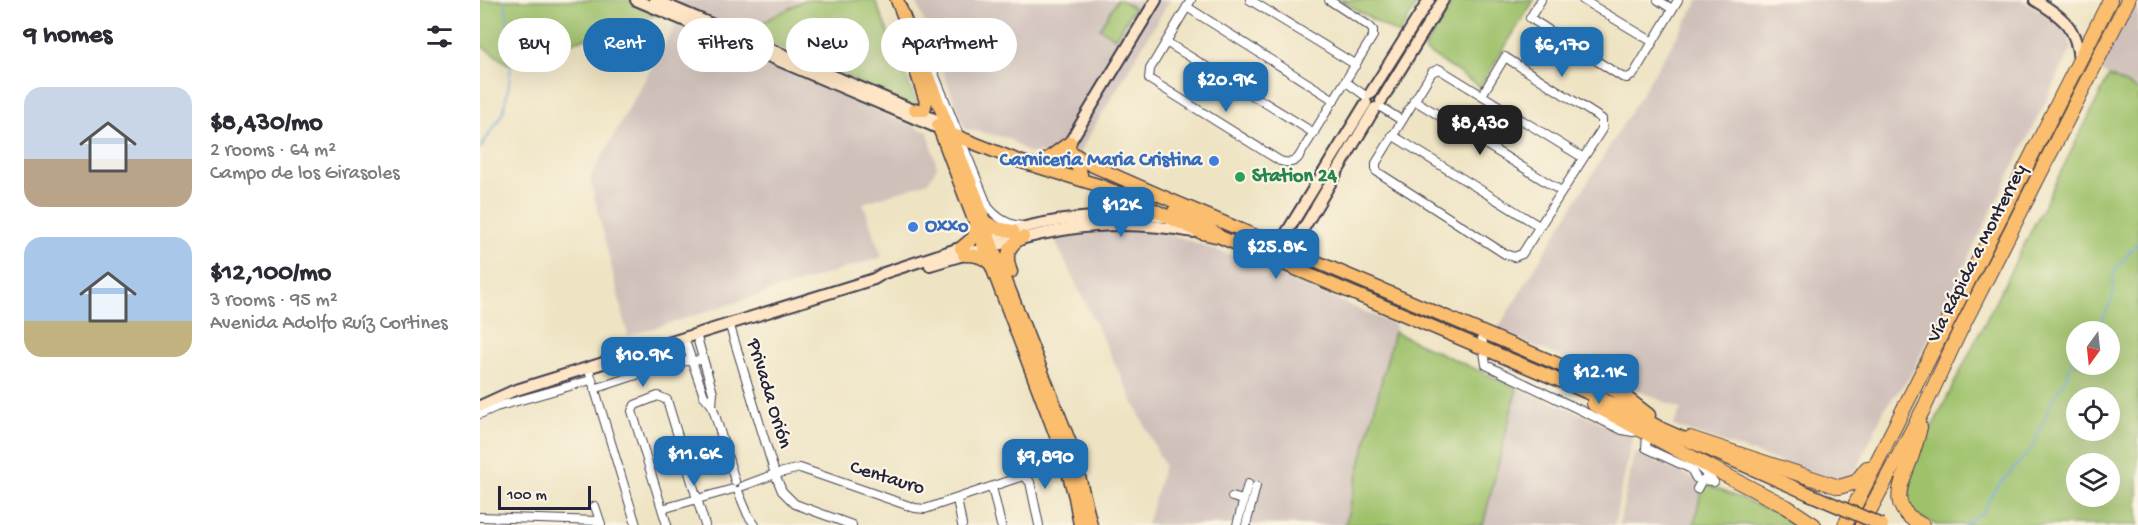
<!DOCTYPE html>
<meta charset="utf-8">
<style>
body{margin:0;font-family:"Gochi Hand",sans-serif;background:#f2f2f3;color:#2b2b33;height:100vh;display:flex;flex-direction:column;font-size:22px;white-space:nowrap}
*{box-sizing:border-box;margin:0}
p{font-size:20px;color:#7c7c81}
.icon{flex:none;width:33px;height:33px;fill:none;stroke:currentColor;stroke-width:2;stroke-linecap:round;stroke-linejoin:round}
.map{position:relative;flex:1;overflow:hidden}
.side{display:flex;flex-direction:column;background:#fff;width:480px}
.side>*{flex:none}
.guide{position:absolute;left:18px;top:18px;width:570px;height:54px;display:flex;gap:12px}
.needle{width:39px;rotate:195deg}
.controls{position:absolute;left:1586px;top:321px;display:grid;gap:12px}
.controls a{display:grid;place-items:center;width:54px;height:54px;border-radius:50%;background:#fff;box-shadow:0 6px 24px #0002;font-size:30px}
.scale{position:absolute;left:18px;bottom:15px;width:93px;box-sizing:border-box;padding-left:6px;border:3px solid #22223b;border-top:0;font-size:16px;line-height:21px;white-space:nowrap;color:#22223b;-webkit-text-stroke:4px #fcf5e5;paint-order:stroke}
.price{position:absolute;translate:-50% -51px;padding:0 14px;border-radius:12px;background:#1f6fb2;color:#fff;font-size:20px;line-height:39px;filter:drop-shadow(0 2px 3px #0008)}
.price::after{content:'';position:absolute;left:50%;top:36px;width:18px;height:14px;margin-left:-9px;background:inherit;clip-path:polygon(0 0,100% 0,50% 100%)}
.price.current{background:#222;color:#fff}
ul{padding:0;list-style:none}
li{display:flex;align-items:center;gap:18px;height:150px;padding:0 24px}
li span{display:grid;place-items:center;flex:none;width:168px;height:120px;border-radius:18px;color:#555}
li>.icon{margin-inline-start:auto}
span .icon{width:72px;height:72px;fill:#fffc;stroke-width:1}
li b{font-size:26px}
h2{display:flex;justify-content:space-between;align-items:center;height:72px;padding:0 24px;font-size:26px}
.chip{padding:0 21px;border-radius:27px;background:#fff;box-shadow:0 6px 24px #0002;font-size:21px;line-height:54px}
.chip.current{background:#1f6fb2;color:#fff}
main{display:flex;flex:1;min-height:0}
.map>svg:first-child{display:block}
.industrial{fill:#cfc0ba}
.green{fill:#9ec16b;stroke:#607253;stroke-width:1.5;fill-rule:evenodd}
.lines{fill:none;stroke-linecap:round;stroke-linejoin:round}
.stream{stroke:#6fa2db;stroke-width:1.5}
.street-casing{stroke:#413f4f;stroke-width:10}
.secondary-casing{stroke:#413f4f;stroke-width:14}
.primary-casing{stroke:#413f4f;stroke-width:15}
.highway-casing{stroke:#413f4f;stroke-width:16}
.street{stroke:#fff;stroke-width:8}
.secondary{stroke:#fde5c5;stroke-width:10}
.primary{stroke:#fbbd6e;stroke-width:12}
.highway{stroke:#fbbd6e;stroke-width:14}
.primary-bridge-casing{stroke:#413f4f;stroke-width:15;stroke-linecap:butt}
.primary-bridge{stroke:#fbbd6e;stroke-width:12}
.shop-dot{fill:#3f7fe0;stroke:#fcf5e5;stroke-width:2}
.leisure-dot{fill:#2e9e5b;stroke:#fcf5e5;stroke-width:2}
.labels{text-anchor:middle;dominant-baseline:central;stroke-width:4.5;stroke-linejoin:round;paint-order:stroke}
.shop-label{font-size:20px;font-weight:bold;fill:#366cbe;stroke:#fcf5e5;text-anchor:end}
.leisure-label{font-size:20px;font-weight:bold;fill:#27864d;stroke:#fcf5e5;text-anchor:start}
.street-label{font-size:20px;fill:#22223b;stroke:#fcf5e5}
</style>
<main>
<section class="side">
<h2>9 homes<svg class="icon" aria-label="filters" viewBox="0 0 24 24"><path d="M4 7h16M4 17h16"/><circle cx="9" cy="7" r="2"/><circle cx="15" cy="17" r="2"/></svg></h2>
<ul>
<li><span style="background:linear-gradient(#c9d6e8 60%,#b9a48a 0)"><svg class="icon" aria-label="home" viewBox="0 0 24 24"><path d="M3 11l9-7 9 7M6 9v11h12V9"/></svg></span><div><b>$8,430/mo</b><p>2 rooms · 64 m²</p><p>Campo de los Girasoles</p></div></li>
<li><span style="background:linear-gradient(#a9c7e8 70%,#c2b280 0)"><svg class="icon" aria-label="home" viewBox="0 0 24 24"><path d="M3 11l9-7 9 7M6 9v11h12V9"/></svg></span><div><b>$12,100/mo</b><p>3 rooms · 95 m²</p><p>Avenida Adolfo Ruíz Cortines</p></div></li>
</ul>
</section>
<div class="map">
<svg width="1658" height="525" viewBox="0 0 1658 525">
<rect width="100%" height="100%" fill="#fcf5e5"/>
<filter id="ink" filterUnits="userSpaceOnUse"><feTurbulence type="fractalNoise" baseFrequency=".0167" numOctaves="2"/><feDisplacementMap in="SourceGraphic" scale="12" xChannelSelector="R" yChannelSelector="G"/><feConvolveMatrix kernelMatrix="1 2 1 2 8 2 1 2 1" color-interpolation-filters="sRGB"/></filter>
<filter id="wash" filterUnits="userSpaceOnUse"><feTurbulence type="fractalNoise" baseFrequency=".008" numOctaves="4" result="noise"/><feDisplacementMap in="SourceGraphic" scale="24" xChannelSelector="R" yChannelSelector="G"/><feGaussianBlur stdDeviation="1.35" result="paint"/><feColorMatrix in="noise" values="0 0 0 0 0 0 0 0 0 0 0 0 0 0 0 0 0 1.4 0 .05"/><feComposite in="paint" operator="in"/></filter>
<g filter="url(#wash)">
<rect width="100%" height="100%" fill="#eee3c2"/>
<g class="industrial">
<polygon points="188,0 324,0 265,32"/>
<polygon points="436,0 690,0 598,154 548,153 528,138 485,129"/>
<polygon points="1219,0 1542,0 1584,25 1592,48 1429,378 1405,408 1378,467 1369,477 1357,481 1193,426 1201,409 1017,330"/>
<polygon points="1650,0 1658,0 1658,90 1614,68"/>
<polygon points="196,24 448,132 457,167 448,182 383,203 402,257 148,336 110,178"/>
<polygon points="635,228 693,235 756,257 916,325 866,525 667,525 684,465 578,247 574,235"/>
<polygon points="1037,388 1153,435 1134,525 1003,525"/>
<polygon points="1154,452 1320,525 1139,525"/>
</g>
<g class="green">
<polygon points="0,0 181,0 177,15 28,64 0,45"/>
<polygon points="324,0 395,0 439,109 265,32"/>
<polygon points="637,0 641,0 654,8 635,38 620,28"/>
<polygon points="860,0 939,0 919,35"/>
<polygon points="974,0 1054,0 1000,87 944,50"/>
<path d="M1629 76 1658 90V525H1456L1439 517 1423 502V485ZM1596 332H1629V364H1596ZM1596 398H1629V430H1596ZM1596 464H1629V496H1596Z"/>
<polygon points="914,332 1037,388 1003,525 865,525"/>
<polygon points="1223,483 1326,525 1214,525"/>
</g>
<g class="lines">
<g class="stream">
<polyline points="0,149 23,113 29,84 32,56 25,0"/>
<polyline points="1614,332 1621,323 1633,297 1634,272 1658,241"/>
<polyline points="1484,525 1503,512 1512,493 1553,447 1570,405 1588,374 1593,357 1596,353"/>
</g>
</g>
</g>
<g filter="url(#ink)">
<g class="lines">
<g class="street-casing">
<g id="street">
<path d="M711 0 670 69 669 79 800 161C807 163 812 164 818 158L893 36V30L889 26 849 0"/>
<polyline points="770,0 876,65"/>
<polyline points="1061,0 1050,18 1142,77 1147,78 1153,75 1198,0"/>
<polyline points="1103,0 1173,42"/>
<polyline points="1178,0 1192,9"/>
<polyline points="707,7 854,100"/>
<path d="M427 23 435 29 438 34 508 207C517 218 528 225 542 226"/>
<polyline points="686,42 834,133"/>
<polyline points="866,82 887,97"/>
<polyline points="1002,95 1025,57 1122,119 1122,129 1042,254 1034,257 1025,254 896,171 896,163 952,72 959,69 1102,157"/>
<polyline points="934,100 1081,191"/>
<polyline points="899,106 921,120"/>
<polyline points="912,135 1059,226"/>
<polyline points="249,323 295,474 302,491 315,504 372,525"/>
<polyline points="1001,331 1006,365 1142,430 1153,432 1159,431 1167,435 1166,448 1211,469 1216,478"/>
<polyline points="216,334 233,393 232,405 255,481"/>
<polyline points="204,338 224,396 232,405"/>
<polyline points="108,367 156,525"/>
<polyline points="114,389 196,362 223,360"/>
<polyline points="0,414 16,407 111,380"/>
<polyline points="1214,462 1234,482"/>
<polyline points="263,486 295,474 320,468 435,508 445,509 543,476 550,482 559,525"/>
<polyline points="512,487 521,525"/>
<polyline points="1217,489 1222,480 1232,481"/>
<polyline points="258,491 268,515 275,525"/>
<polyline points="752,497 763,500"/>
<polyline points="477,499 482,525"/>
<polyline points="115,506 121,524"/>
<polyline points="182,509 253,489"/>
<polyline points="0,517 119,521"/>
<polyline points="187,525 152,411 155,405 178,396 187,400 225,525"/>
<polyline points="757,525 768,484"/>
<polyline points="766,525 776,486"/>
</g>
</g>
<g class="secondary-casing">
<g id="secondary">
<polyline points="156,0 465,131"/>
<polyline points="175,0 466,124"/>
<path d="M1555 0C1583 17 1597 27 1599 61"/>
<polyline points="890,94 949,0"/>
<polyline points="901,101 963,0"/>
<polyline points="590,142 676,0"/>
<path d="M504 240C563 217 624 214 686 217"/>
<polyline points="793,264 791,258 886,103"/>
<path d="M450 265C545 237 612 212 713 232"/>
<polyline points="795,266 803,263 895,108"/>
<polyline points="0,406 33,391 394,279 404,273 489,245"/>
</g>
</g>
<g class="primary-casing">
<g id="primary">
<polyline points="417,0 497,199 512,246 592,448 611,525"/>
<polyline points="430,52 446,102 444,110 435,110"/>
<polyline points="458,125 583,454 595,497 600,525"/>
<polyline points="471,134 539,161 621,186 643,195 722,233 740,237 1083,382 1152,412 1182,429 1327,493"/>
<polyline points="590,142 587,151 593,158 601,174"/>
<polyline points="581,149 593,153 611,165 693,201 1120,382 1147,398 1169,415"/>
<polyline points="563,162 586,145"/>
<polyline points="694,211 727,226 739,236"/>
<polyline points="504,221 516,228 533,231"/>
<polyline points="481,248 494,237 496,224"/>
<path d="M484 255C495 255 504 256 512 266"/>
<path d="M531 272C525 256 527 246 543 237"/>
</g>
</g>
<g class="highway-casing">
<g id="highway">
<polyline points="1114,404 1209,456 1307,507 1334,525"/>
<path d="M1440 427C1438 437 1435 446 1432 455 1422 485 1405 506 1442 525"/>
<polyline points="1210,438 1359,487 1376,482 1387,468"/>
<polyline points="1365,525 1630,0"/>
<polyline points="1382,525 1445,406 1478,335 1648,0"/>
</g>
</g>
<use href="#street" class="street"/>
<use href="#secondary" class="secondary"/>
<use href="#primary" class="primary"/>
<use href="#highway" class="highway"/>
<g class="primary-bridge-casing">
<polyline id="primary-bridge" points="1327,493 1402,525"/>
</g>
<use href="#primary-bridge" class="primary-bridge"/>
</g>
</g>
<g class="shop-dot">
<circle cx="734" cy="161" r="6"/>
<circle cx="433" cy="227" r="6"/>
</g>
<circle class="leisure-dot" cx="760" cy="177" r="6"/>
<g class="labels">
<g class="shop-label">
<text x="722" y="161">Carniceria Maria Cristina</text>
<text x="445" y="227" text-anchor="start">Oxxo</text>
</g>
<g class="leisure-label">
<text x="772" y="177">Station 24</text>
</g>
<g class="street-label">
<text transform="translate(1498 254) rotate(-63)">Vía Rápida a Monterrey</text>
<text transform="translate(288 394) rotate(73)">Privada Orión</text>
<text transform="translate(407 479) rotate(17)">Centauro</text>
</g>
</g>
</svg>
<div class="controls">
<a><svg class="needle" viewBox="-14 -14 28 28"><path d="M0-13l5 13h-10z" fill="#e53935"/><path d="M0 13l5-13h-10z" fill="#7c7c81"/></svg></a>
<a><svg class="icon" aria-label="locate" viewBox="0 0 24 24"><circle cx="12" cy="12" r="6"/><path d="M12 2v4M12 18v4M2 12h4M18 12h4"/></svg></a>
<a><svg class="icon" aria-label="layers" viewBox="0 0 24 24"><path d="M12 4l9 5-9 5-9-5zM3 14l9 5 9-5"/></svg></a>
</div>
<div class="scale">100 m</div>
<b class="price" style="left:1082px;top:78px">$6,170</b>
<b class="price" style="left:746px;top:113px">$20.9K</b>
<b class="price current" style="left:1000px;top:156px">$8,430</b>
<b class="price" style="left:641px;top:238px">$12K</b>
<b class="price" style="left:796px;top:280px">$25.8K</b>
<b class="price" style="left:163px;top:388px">$10.9K</b>
<b class="price" style="left:1119px;top:405px">$12.1K</b>
<b class="price" style="left:214px;top:487px">$11.6K</b>
<b class="price" style="left:565px;top:490px">$9,890</b>
<div class="guide">
<a class="chip">Buy</a>
<a class="chip current">Rent</a>
<a class="chip">Filters</a>
<a class="chip">New</a>
<a class="chip">Apartment</a>
</div>
</div>
</main>
